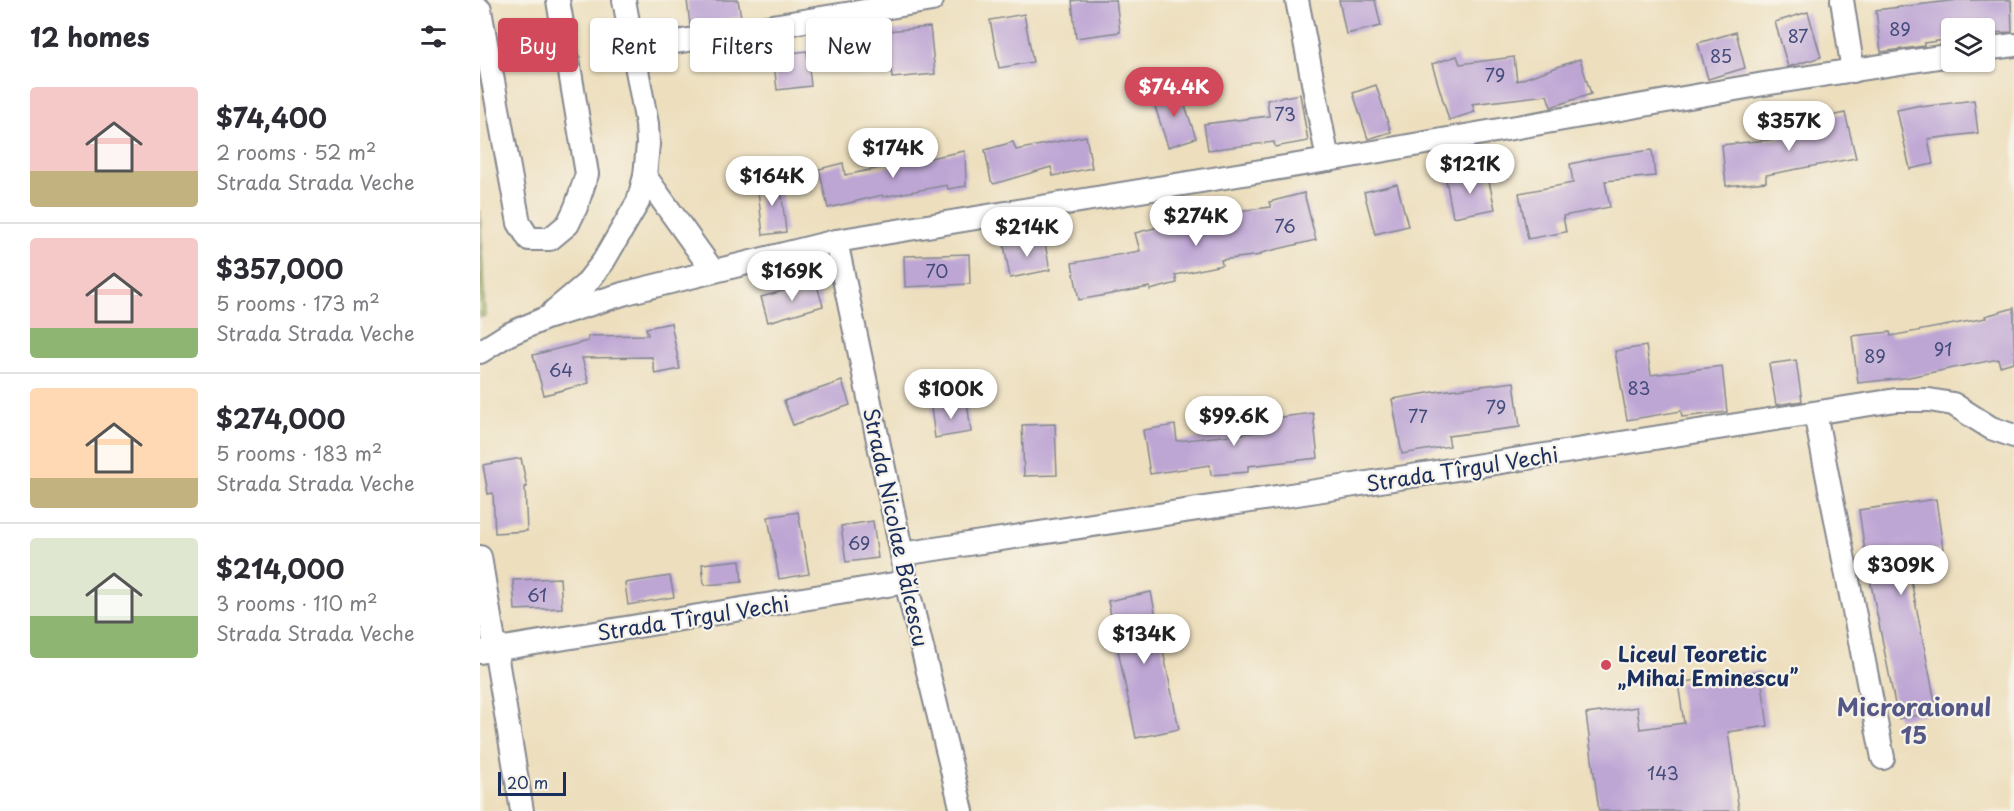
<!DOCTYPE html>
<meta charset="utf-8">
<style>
body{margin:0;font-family:"Playpen Sans",sans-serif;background:#f2f2f3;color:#2b2b33;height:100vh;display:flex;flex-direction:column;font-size:22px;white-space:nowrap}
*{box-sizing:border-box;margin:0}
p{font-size:20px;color:#7c7c81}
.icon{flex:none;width:33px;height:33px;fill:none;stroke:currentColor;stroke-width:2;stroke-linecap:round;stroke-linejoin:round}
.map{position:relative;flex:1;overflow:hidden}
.sheet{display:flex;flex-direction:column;background:#fff;width:480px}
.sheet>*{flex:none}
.top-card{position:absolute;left:18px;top:18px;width:570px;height:54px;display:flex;gap:12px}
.controls{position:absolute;left:1461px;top:18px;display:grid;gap:12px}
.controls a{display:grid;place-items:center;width:54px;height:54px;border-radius:6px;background:#fff;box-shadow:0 2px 4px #0004;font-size:30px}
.scale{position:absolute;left:18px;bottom:15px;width:68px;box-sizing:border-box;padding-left:6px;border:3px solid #1b2f5e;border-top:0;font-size:16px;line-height:21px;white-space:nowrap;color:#1b2f5e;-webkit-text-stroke:4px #f7f3e8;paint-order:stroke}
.price{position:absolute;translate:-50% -51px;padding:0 14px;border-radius:21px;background:#fff;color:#222;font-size:20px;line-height:39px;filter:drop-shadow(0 2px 3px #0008)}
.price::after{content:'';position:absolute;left:50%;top:36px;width:18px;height:14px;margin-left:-9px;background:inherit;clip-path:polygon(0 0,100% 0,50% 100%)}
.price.current{background:#d1495b;color:#fff}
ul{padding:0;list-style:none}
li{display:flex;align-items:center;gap:18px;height:150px;padding:0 30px}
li+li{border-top:2px solid #e1e1e2}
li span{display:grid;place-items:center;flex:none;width:168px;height:120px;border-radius:6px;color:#555}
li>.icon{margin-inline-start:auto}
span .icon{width:72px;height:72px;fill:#fffc;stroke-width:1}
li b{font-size:26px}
h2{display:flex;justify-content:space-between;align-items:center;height:72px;padding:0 30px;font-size:26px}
.tag{padding:0 21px;border-radius:6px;background:#fff;box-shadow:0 2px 4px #0004;font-size:21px;line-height:54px}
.tag.current{background:#d1495b;color:#fff}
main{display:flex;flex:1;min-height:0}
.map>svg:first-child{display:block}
.green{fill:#acbb5e;stroke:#64755e;stroke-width:1.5}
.building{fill:#bda5d4}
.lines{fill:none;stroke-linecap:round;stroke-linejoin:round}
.minor-casing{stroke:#84878e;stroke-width:26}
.minor{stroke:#fff;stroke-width:22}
.poi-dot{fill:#d1495b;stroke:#f7f3e8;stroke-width:2}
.labels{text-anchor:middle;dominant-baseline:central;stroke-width:4.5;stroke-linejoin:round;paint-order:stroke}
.number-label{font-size:18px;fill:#444c7c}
.street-label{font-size:21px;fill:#1b2f5e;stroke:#f7f3e8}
.poi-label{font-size:21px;font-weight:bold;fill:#1b2f5e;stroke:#f7f3e8;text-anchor:start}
.quarter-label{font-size:24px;font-weight:bold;fill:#545887;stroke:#f7f3e8}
</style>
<main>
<section class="sheet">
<h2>12 homes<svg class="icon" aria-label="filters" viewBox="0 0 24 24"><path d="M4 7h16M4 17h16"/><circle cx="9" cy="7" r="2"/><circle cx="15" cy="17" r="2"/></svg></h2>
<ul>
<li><span style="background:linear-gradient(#f6c9c9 70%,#c2b280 0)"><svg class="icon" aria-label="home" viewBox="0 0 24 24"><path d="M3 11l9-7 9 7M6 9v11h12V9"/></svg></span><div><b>$74,400</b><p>2 rooms · 52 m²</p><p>Strada Strada Veche</p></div></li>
<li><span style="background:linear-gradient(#f6c9c9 75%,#8fb573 0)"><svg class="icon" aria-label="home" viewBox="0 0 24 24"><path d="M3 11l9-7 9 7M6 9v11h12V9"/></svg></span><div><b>$357,000</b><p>5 rooms · 173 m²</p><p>Strada Strada Veche</p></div></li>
<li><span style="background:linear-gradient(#ffd9b3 75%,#c2b280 0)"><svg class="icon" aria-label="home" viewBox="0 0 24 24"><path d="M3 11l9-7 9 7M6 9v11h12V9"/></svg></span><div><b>$274,000</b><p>5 rooms · 183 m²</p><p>Strada Strada Veche</p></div></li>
<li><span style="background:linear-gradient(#dfe7d0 65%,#8fb573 0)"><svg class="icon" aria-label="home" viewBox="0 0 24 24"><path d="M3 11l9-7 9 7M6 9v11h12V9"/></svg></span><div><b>$214,000</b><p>3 rooms · 110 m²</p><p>Strada Strada Veche</p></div></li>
</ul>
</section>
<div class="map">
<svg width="1534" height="811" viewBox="0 0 1534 811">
<rect width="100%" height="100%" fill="#f7f3e8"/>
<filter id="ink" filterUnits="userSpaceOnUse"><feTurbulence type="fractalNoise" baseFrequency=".0167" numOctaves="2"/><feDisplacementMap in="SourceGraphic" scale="12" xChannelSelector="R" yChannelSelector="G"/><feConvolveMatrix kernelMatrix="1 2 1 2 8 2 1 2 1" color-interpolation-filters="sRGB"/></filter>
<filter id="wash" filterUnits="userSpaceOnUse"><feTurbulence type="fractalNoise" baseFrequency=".008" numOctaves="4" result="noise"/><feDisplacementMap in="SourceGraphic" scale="24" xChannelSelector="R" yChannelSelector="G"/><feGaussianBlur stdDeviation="1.35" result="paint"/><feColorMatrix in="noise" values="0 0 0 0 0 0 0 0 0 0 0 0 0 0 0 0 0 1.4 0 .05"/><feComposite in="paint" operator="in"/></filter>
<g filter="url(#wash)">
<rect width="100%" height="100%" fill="#eddfbe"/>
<polygon class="green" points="0,210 5,316 0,317"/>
<g id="blocks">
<g class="building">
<polygon points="207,0 258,0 261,17 210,25"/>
<polygon points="601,0 636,0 640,32 596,38 592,1"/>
<polygon points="859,0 895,0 901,26 866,34"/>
<polygon points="1478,0 1531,0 1532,32 1504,33 1504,28 1472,28 1472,39 1444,43 1444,46 1401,52 1396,10"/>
<polygon points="1328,12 1341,57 1308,67 1295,22"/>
<polygon points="544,14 553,62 519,68 510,20"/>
<polygon points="450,27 455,74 412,78 407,31"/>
<polygon points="1256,32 1265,68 1228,79 1218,43"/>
<polygon points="327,51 331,86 297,90 293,55"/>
<polygon points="977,56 980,64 1034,57 1037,81 1100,59 1111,94 1071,107 1067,95 992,104 995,112 969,120 952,64"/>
<polygon points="896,85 911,132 888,139 873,93"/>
<polygon points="699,88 716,138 688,147 672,97"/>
<polygon points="820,94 828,141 795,147 794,142 728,150 724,124 789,116 787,100"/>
<polygon points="1494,100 1498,133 1448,139 1453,164 1430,169 1417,110 1441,105 1441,107"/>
<polygon points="1365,113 1376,158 1286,175 1286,182 1246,186 1242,145 1303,138 1302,131 1339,124 1338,119"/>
<polygon points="606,136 612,168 573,176 571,167 514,184 511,181 505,150 533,142 536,150"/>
<polygon points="1172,150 1175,176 1125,181 1130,207 1083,216 1086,232 1048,239 1039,193 1093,183 1090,164 1127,156"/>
<polygon points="485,151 486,186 468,189 467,185 403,197 402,195 348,208 339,169 363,163 365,175"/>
<polygon points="1007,172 1015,209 973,217 966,180"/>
<polygon points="300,179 306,232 283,235 277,182"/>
<polygon points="917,184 928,226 895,234 884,192"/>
<polygon points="824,193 836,240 781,253 781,255 741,260 742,265 695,275 697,283 670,290 670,287 599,300 592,263 660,251 655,233 702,221 701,215 731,209 732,214 791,207 789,202"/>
<polygon points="564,238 570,270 530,278 524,245"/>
<polygon points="489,254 490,284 425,287 424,256"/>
<polygon points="336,282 343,306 288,322 281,297"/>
<polygon points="1534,308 1534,362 1520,366 1518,359 1424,378 1378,383 1372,336 1410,332 1411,336 1506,318 1505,316"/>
<polygon points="191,323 200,369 175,374 172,357 102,358 109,383 64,395 53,355 108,341 108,336 168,335 166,328"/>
<polygon points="1166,346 1171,375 1242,366 1247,412 1202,417 1201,411 1147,420 1135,351"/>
<polygon points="1316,360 1322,401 1296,405 1289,364"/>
<polygon points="362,381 370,405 313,425 304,401"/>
<polygon points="1034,382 1040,427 968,436 970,446 922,454 912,399 960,391"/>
<polygon points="487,402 491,432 455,438 451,407"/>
<polygon points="833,413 838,458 768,466 768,472 731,475 730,465 670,474 663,430 695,425 697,441 788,431 786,419"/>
<polygon points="575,424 577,475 544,476 542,425"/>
<polygon points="41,458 47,487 45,487 47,531 15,533 13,493 8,494 3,465"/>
<polygon points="1456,499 1463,549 1426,555 1457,712 1418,719 1386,559 1379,510"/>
<polygon points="318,512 329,574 299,579 288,517"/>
<polygon points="393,521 398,558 366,562 361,526"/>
<polygon points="260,560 262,582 224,585 222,564"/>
<polygon points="190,576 194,597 148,605 145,583"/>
<polygon points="80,578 82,608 35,610 33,580"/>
<polygon points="671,592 699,729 656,738 628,601"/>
<polygon points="1280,671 1288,726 1248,732 1259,811 1119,811 1106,714 1157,707 1160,729 1204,723 1198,683"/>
</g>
</g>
</g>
<g filter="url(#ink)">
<use href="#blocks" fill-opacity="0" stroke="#84878e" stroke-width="1.5"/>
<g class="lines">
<g class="minor-casing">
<g id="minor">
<polyline points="817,0 848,160"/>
<polyline points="1362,0 1373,71"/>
<polyline points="0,10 39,223 49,239 70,239 88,224 96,207 107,174 78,0"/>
<polyline points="153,49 452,0"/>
<polyline points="1504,49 1534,45"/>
<polyline points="165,176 233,271"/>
<polyline points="356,241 422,554 426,582 482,811"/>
<polyline points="74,311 105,285 123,262 158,202 165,176 168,144 167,124 144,0"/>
<polyline points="0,352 27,335 66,318 146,293 356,241 848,160 1284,84 1472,55"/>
<polyline points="1335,413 1403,758"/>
<polyline points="422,554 830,492 1416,400 1449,400 1473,404 1511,428 1534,436"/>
<polyline points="0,557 42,811"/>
<polyline points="0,652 426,582"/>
</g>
</g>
<use href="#minor" class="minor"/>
</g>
</g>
<circle class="poi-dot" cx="1126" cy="665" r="6"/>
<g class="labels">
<g class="number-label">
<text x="1420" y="28">89</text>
<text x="1318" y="35">87</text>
<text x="1241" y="55">85</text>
<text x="1015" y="74">79</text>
<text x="805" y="113">73</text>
<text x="805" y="225">76</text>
<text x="457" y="270">70</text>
<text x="1463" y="348">91</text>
<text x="1395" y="355">89</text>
<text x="81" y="369">64</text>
<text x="1159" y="387">83</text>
<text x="1016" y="406">79</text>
<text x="938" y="415">77</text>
<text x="379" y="542">69</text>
<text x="57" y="594">61</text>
<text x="1183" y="772">143</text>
</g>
<g class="street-label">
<text transform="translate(982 468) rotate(-9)">Strada Tîrgul Vechi</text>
<text transform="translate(417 527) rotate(78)">Strada Nicolae Bălcescu</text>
<text transform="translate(213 617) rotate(-9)">Strada Tîrgul Vechi</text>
</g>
<g class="poi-label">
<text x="1138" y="653">Liceul Teoretic<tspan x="1138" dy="24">„Mihai Eminescu”</tspan></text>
</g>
<g class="quarter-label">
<text x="1434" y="706">Microraionul<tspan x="1434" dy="28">15</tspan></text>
</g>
</g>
</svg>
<div class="controls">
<a><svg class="icon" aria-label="layers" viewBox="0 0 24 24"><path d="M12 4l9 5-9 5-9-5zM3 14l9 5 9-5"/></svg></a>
</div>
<div class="scale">20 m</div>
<b class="price current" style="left:694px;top:118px">$74.4K</b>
<b class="price" style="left:1309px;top:152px">$357K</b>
<b class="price" style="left:413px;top:179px">$174K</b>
<b class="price" style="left:990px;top:195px">$121K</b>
<b class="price" style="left:292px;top:207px">$164K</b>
<b class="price" style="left:716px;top:247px">$274K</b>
<b class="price" style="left:547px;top:258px">$214K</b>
<b class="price" style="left:312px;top:302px">$169K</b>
<b class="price" style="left:471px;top:420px">$100K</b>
<b class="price" style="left:754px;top:447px">$99.6K</b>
<b class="price" style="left:1421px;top:596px">$309K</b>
<b class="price" style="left:664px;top:665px">$134K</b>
<div class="top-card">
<a class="tag current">Buy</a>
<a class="tag">Rent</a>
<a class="tag">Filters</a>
<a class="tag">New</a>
</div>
</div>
</main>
